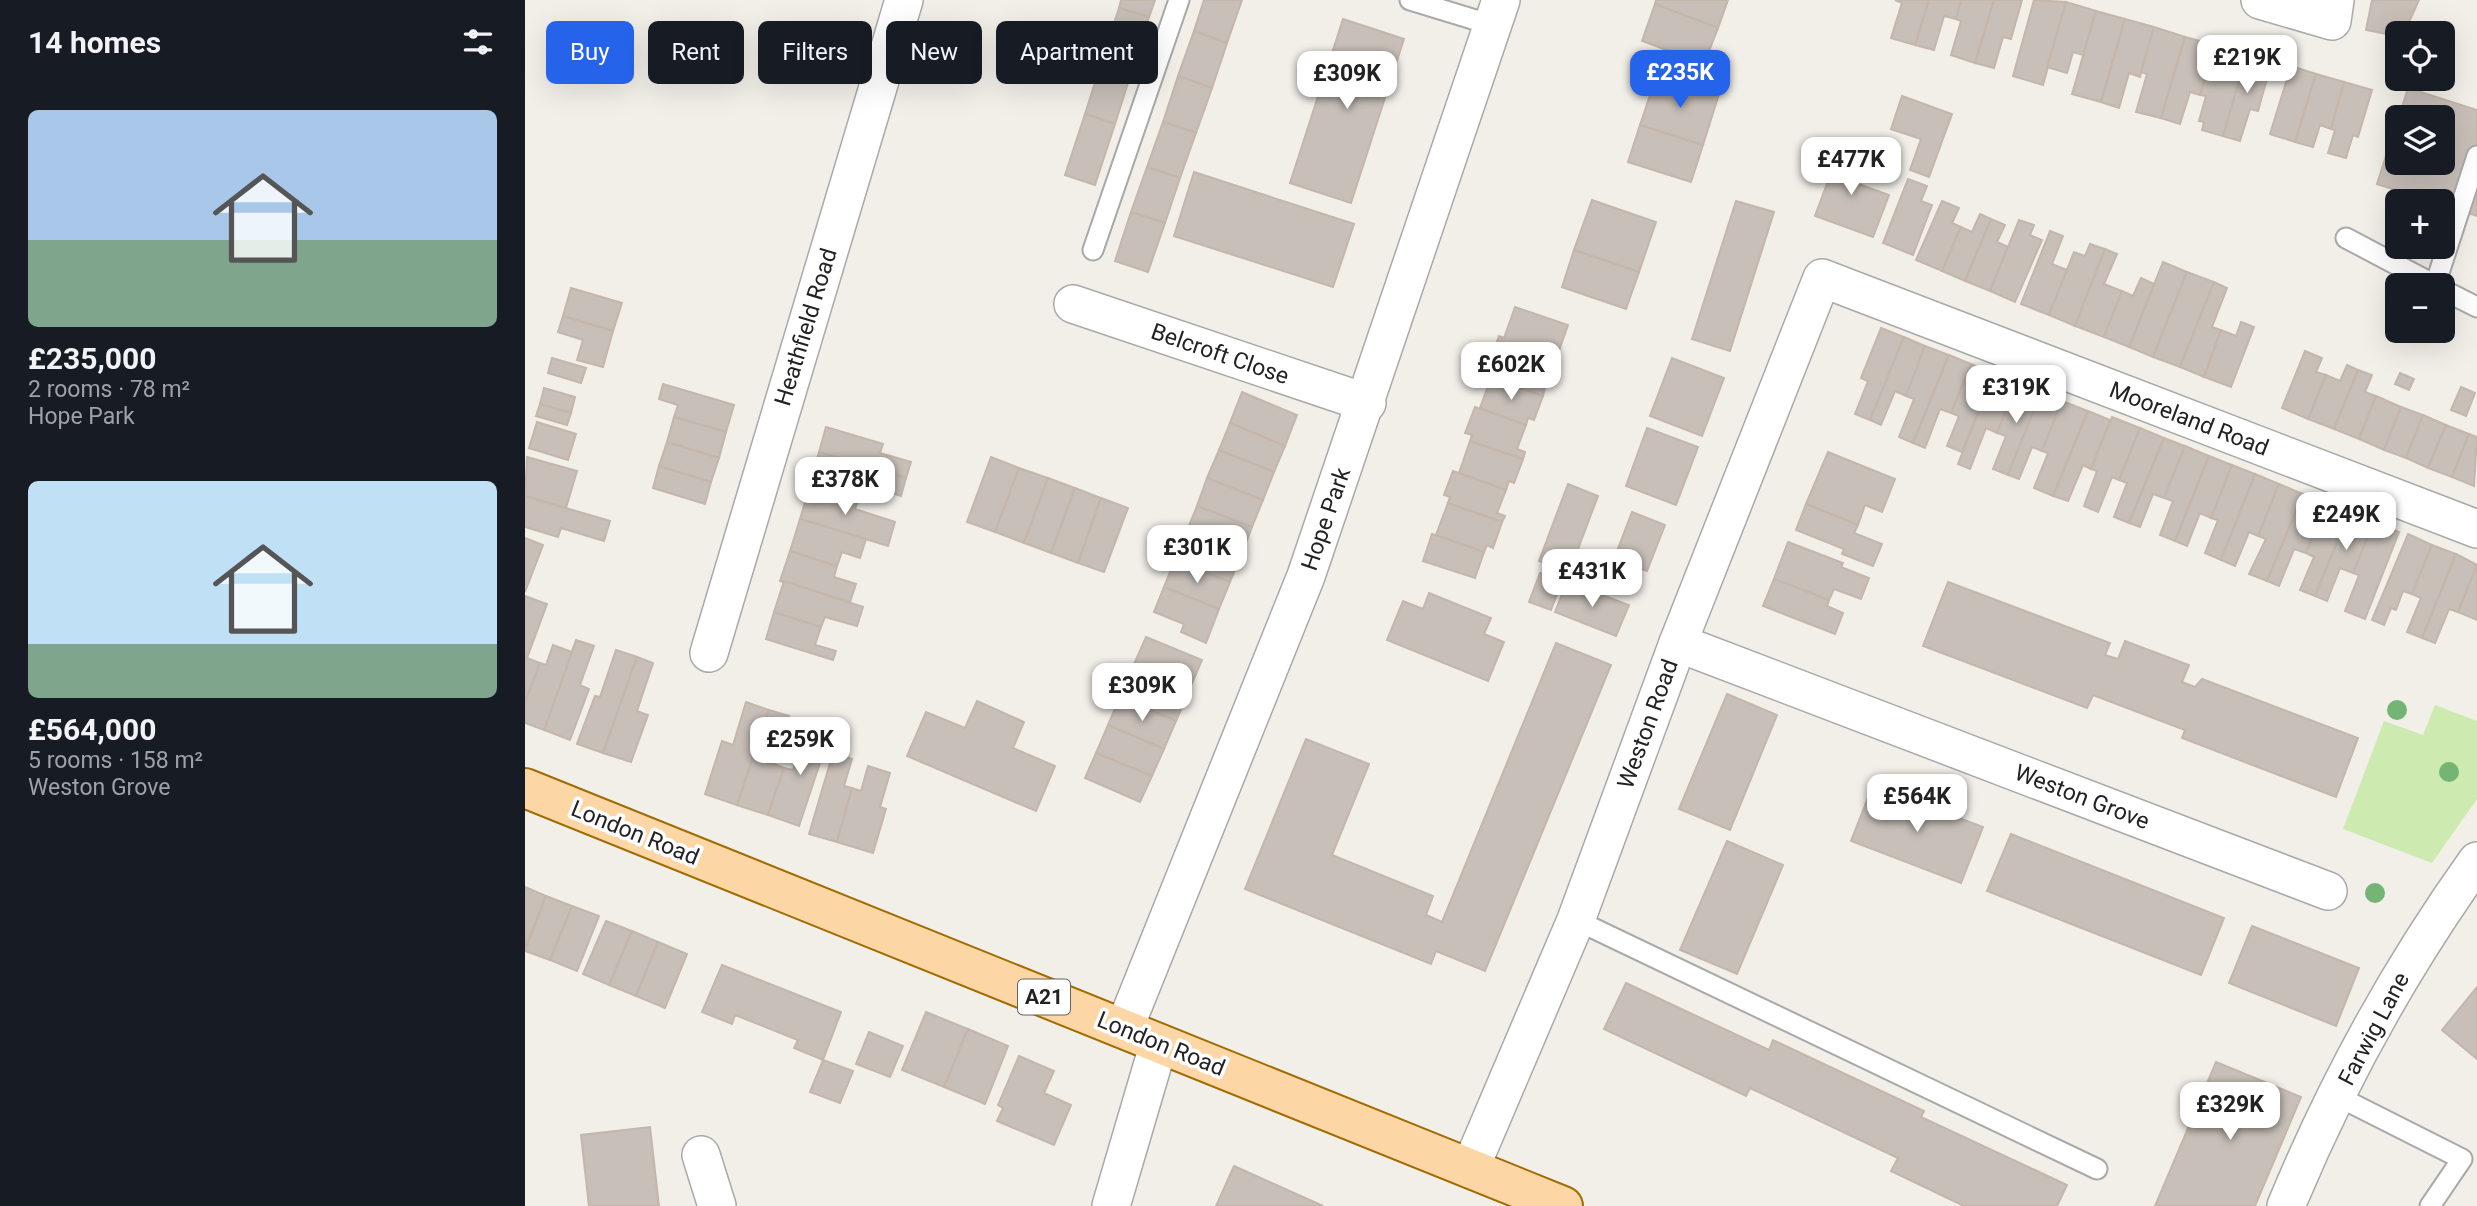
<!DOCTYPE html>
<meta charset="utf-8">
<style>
body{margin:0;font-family:Roboto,sans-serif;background:#20242c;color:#f1f3f6;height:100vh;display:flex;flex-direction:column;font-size:26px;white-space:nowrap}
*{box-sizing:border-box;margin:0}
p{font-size:23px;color:#9ea1a6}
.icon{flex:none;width:38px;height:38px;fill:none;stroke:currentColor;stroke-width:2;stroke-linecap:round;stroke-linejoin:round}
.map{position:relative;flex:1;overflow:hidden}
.panel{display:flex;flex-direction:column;background:#171b24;width:525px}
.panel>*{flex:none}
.banner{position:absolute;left:21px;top:21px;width:665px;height:63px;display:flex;gap:14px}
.controls{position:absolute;left:1860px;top:21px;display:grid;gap:14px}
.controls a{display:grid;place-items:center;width:70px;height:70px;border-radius:10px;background:#171b24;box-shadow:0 7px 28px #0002;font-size:35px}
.price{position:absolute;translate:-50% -60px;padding:0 16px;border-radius:14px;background:#fff;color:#222;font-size:23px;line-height:46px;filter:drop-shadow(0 2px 4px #0008)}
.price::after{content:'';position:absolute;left:50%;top:42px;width:21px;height:16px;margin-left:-10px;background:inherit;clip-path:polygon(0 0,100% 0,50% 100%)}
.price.current{background:#2563eb;color:#fff}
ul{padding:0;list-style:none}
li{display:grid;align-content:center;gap:14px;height:371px;padding:0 28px}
li span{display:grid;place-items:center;height:217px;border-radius:10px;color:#555}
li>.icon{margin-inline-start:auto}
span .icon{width:126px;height:126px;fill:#fffc;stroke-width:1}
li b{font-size:30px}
h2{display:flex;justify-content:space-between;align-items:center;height:84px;padding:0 28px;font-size:30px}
.tag{padding:0 24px;border-radius:10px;background:#171b24;box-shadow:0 7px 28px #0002;font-size:24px;line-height:63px}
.tag.current{background:#2563eb;color:#fff}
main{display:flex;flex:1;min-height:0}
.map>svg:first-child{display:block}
.grass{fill:#cdebb0}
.building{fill:#c7bfb8;stroke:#c4b6ab;stroke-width:2}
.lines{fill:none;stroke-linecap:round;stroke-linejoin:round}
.service-casing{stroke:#a9a9a9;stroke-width:23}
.minor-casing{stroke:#a9a9a9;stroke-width:40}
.primary-casing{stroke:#a06b00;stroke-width:42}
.service{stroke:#fff;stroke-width:19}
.minor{stroke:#fff;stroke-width:37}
.primary{stroke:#fcd6a4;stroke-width:38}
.tree{fill:#74b475}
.labels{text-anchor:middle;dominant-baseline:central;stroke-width:7;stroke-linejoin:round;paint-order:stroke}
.shield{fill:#fff;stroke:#646464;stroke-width:2}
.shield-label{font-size:21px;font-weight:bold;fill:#222}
.street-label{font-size:23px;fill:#222;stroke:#fff}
</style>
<main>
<section class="panel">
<h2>14 homes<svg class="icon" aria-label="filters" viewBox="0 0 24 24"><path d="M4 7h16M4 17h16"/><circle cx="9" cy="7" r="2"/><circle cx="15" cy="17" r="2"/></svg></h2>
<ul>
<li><span style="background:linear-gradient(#a9c7e8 60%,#7fa58c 0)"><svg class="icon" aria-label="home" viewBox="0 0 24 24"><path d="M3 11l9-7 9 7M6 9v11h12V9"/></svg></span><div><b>£235,000</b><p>2 rooms · 78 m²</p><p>Hope Park</p></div></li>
<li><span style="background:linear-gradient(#bfe0f5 75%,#7fa58c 0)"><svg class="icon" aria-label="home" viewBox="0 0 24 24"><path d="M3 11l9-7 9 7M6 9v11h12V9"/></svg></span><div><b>£564,000</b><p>5 rooms · 158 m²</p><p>Weston Grove</p></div></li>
</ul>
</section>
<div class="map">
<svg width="1952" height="1206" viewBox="0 0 1952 1206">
<rect width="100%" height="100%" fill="#f2efe9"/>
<polygon class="grass" points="1910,705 1952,721 1952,799 1907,863 1818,829 1859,721 1898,735"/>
<g class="building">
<polygon points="596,0 630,0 624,17 594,8"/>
<polygon points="679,0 717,0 702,43 669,31"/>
<polygon points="1131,0 1203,0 1193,28 1130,4"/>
<polygon points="1404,0 1390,45 1366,38 1377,3 1370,0"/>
<polygon points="1404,0 1436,0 1431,19 1419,16 1409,50 1390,45"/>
<polygon points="1436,0 1469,0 1450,63 1426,55 1436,21 1431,19"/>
<polygon points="1469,0 1497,0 1486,39 1478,37 1469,68 1450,63"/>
<polygon points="1509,0 1541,2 1518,85 1488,76"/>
<polygon points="1847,0 1894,0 1879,33 1872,33 1872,36 1841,30"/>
<polygon points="1541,2 1571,11 1558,55 1548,52 1542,73 1522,67"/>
<polygon points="1130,4 1193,28 1179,64 1117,41"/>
<polygon points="594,8 624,17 609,64 579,54"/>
<polygon points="1571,11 1600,19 1576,102 1547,94"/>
<polygon points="818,19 879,39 826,203 765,183"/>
<polygon points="1600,19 1629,27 1615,77 1604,73 1594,108 1576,102"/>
<polygon points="1629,27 1660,37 1636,118 1611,112 1622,74 1616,72"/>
<polygon points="669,31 702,43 687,88 653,76"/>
<polygon points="1660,37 1690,45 1675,95 1665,92 1655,124 1636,118"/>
<polygon points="1690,45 1722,54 1698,136 1677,130 1679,122 1674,121 1681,96 1675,95"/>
<polygon points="579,54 609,64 590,124 560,114"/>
<polygon points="1722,54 1747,61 1733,111 1725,109 1715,141 1698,136"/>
<polygon points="1766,66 1791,74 1770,142 1745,134"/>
<polygon points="1132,74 1194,94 1178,145 1115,125"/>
<polygon points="1791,74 1819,82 1806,129 1795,125 1788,147 1770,142"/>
<polygon points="653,76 687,88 671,133 638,122"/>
<polygon points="1819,82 1847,90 1833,137 1828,135 1821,158 1803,153 1810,130 1806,129"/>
<polygon points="1883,88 1952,110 1952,216 1918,205 1918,201 1905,201 1852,184 1872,121 1872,163 1918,163 1918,117 1874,117"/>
<polygon points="1377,96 1427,114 1404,177 1385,170 1396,139 1366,129"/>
<polygon points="560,114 590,124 570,185 540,175"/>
<polygon points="638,122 671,133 655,178 622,167"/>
<polygon points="1115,125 1178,145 1166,182 1103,162"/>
<polygon points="1315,149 1341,158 1331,183 1364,195 1348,237 1290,216"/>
<polygon points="622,167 655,178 640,223 606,212"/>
<polygon points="669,172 829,224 808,287 649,236"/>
<polygon points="1383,179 1402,186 1396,201 1407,205 1388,255 1358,243"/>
<polygon points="1067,200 1131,222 1114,272 1049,250"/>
<polygon points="1211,201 1249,212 1205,351 1167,339"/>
<polygon points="1417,201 1434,208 1427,223 1436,227 1417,271 1391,260"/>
<polygon points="606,212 640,223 623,272 590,261"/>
<polygon points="1455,214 1466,219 1440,281 1417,271 1436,227 1447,232"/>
<polygon points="1466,219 1480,225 1472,242 1483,247 1465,291 1440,281"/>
<polygon points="1494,220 1509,225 1505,235 1517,240 1490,302 1465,291"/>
<polygon points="1525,231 1538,236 1527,264 1542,270 1524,315 1496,304"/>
<polygon points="1565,244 1580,249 1550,326 1524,315 1549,252 1560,256"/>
<polygon points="1580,249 1592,254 1579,284 1597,291 1579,337 1550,326"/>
<polygon points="1049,250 1114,272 1101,309 1037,287"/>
<polygon points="1638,262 1662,272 1628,357 1604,347"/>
<polygon points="1662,272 1689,282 1655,367 1628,357"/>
<polygon points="1616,278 1629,284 1604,347 1579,337 1597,291 1608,296"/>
<polygon points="1689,282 1702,288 1687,327 1696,330 1679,377 1655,367"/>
<polygon points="46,288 97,303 88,331 38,316"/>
<polygon points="990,307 1043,325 1032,356 1027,355 1025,363 971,344 974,336 979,338"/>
<polygon points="38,316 88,331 78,367 52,360 58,340 33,332"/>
<polygon points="1716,322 1729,327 1706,387 1679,377 1696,330 1711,336"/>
<polygon points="1356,328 1379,337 1345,420 1330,414 1343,381 1336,378"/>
<polygon points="1379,337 1400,346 1381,396 1370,391 1356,425 1345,420"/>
<polygon points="971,344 1025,363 1016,386 1020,388 1018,396 966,378 968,369 963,368"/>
<polygon points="1400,346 1424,355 1388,443 1374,437 1389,399 1381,396"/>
<polygon points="1780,351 1797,358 1791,372 1801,375 1783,419 1757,408"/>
<polygon points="1424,355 1446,364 1426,413 1415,409 1400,448 1388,443"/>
<polygon points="27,358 61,368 56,383 23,373"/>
<polygon points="1147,358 1199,378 1177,436 1125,416"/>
<polygon points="1446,364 1469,373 1437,452 1422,446 1434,416 1426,413"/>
<polygon points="1822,365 1833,370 1809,429 1783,419 1801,375 1815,381"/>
<polygon points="1833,370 1847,375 1840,392 1851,396 1834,439 1809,429"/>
<polygon points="1469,373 1492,383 1472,433 1461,428 1445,469 1433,464"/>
<polygon points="1875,373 1889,379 1884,390 1870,384"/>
<polygon points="966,378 1018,396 1009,420 1003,418 1001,425 955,408"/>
<polygon points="1492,383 1516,392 1483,475 1468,469 1481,436 1472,433"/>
<polygon points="138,384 209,405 201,432 149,417 153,405 134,399"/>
<polygon points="1936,387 1950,393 1941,416 1926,410"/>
<polygon points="19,388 50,397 46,413 15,404"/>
<polygon points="717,392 772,415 760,446 705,423"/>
<polygon points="1516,392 1537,401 1517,451 1507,447 1494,479 1483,475"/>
<polygon points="1851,396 1876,407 1859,450 1834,439"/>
<polygon points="1537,401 1563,411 1528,496 1509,488 1523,453 1517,451"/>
<polygon points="15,404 46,413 42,425 11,416"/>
<polygon points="950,407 1001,425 992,449 1000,452 998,459 945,441 947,435 940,433"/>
<polygon points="1876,407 1898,415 1881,458 1859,450"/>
<polygon points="1563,411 1585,420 1566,469 1558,465 1543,501 1528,496"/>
<polygon points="1898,415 1921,425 1903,468 1881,458"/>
<polygon points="149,417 201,432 194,458 142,442"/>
<polygon points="1587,417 1615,428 1594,480 1587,477 1573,512 1559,506 1572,471 1566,469"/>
<polygon points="12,422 51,434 43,460 4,448"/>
<polygon points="705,423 760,446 749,472 694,450"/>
<polygon points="1921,425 1944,434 1927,477 1903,468"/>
<polygon points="301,427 358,444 355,453 386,462 381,478 294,452"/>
<polygon points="1122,428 1173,447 1151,505 1101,486"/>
<polygon points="1615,428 1639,438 1604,523 1589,517 1602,483 1594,480"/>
<polygon points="1944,434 1952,437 1949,486 1927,477"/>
<polygon points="1639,438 1660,446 1639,498 1628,494 1615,527 1604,523"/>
<polygon points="945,441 998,459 989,483 984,481 981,490 934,473"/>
<polygon points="142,442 194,458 186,482 134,466"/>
<polygon points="1660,446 1684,456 1650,541 1635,535 1648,501 1639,498"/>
<polygon points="694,450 749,472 738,500 682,478"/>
<polygon points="294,452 381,478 376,496 344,486 343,493 287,477"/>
<polygon points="1303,452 1370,479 1357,512 1340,505 1333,525 1281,504"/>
<polygon points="1684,456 1707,465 1686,518 1675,513 1662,546 1650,541"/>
<polygon points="2,457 52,471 41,508 0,496"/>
<polygon points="466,457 494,468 470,532 442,522"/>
<polygon points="1707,465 1730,474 1696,560 1680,553 1693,520 1686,518"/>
<polygon points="134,466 186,482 180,504 128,488"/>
<polygon points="494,468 523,478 499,543 470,532"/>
<polygon points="928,471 981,490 972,513 980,516 977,522 923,503 925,497 919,495"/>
<polygon points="1730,474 1754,484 1733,536 1724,532 1710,566 1696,560"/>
<polygon points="523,478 550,488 526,553 499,543"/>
<polygon points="682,478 738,500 727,527 672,506"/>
<polygon points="1043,484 1073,496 1044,573 1014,561"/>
<polygon points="1754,484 1778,494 1742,581 1724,574 1741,539 1733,536"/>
<polygon points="285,486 333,501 330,509 370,522 363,546 275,519"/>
<polygon points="550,488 576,498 553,563 526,553"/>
<polygon points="1778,494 1801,503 1781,553 1769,549 1754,586 1742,581"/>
<polygon points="0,496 85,521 79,541 36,528 33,537 0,527"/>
<polygon points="576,498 603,508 579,572 553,563"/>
<polygon points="923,503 977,522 968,548 962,545 959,552 911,535"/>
<polygon points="1801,503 1824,513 1790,596 1775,590 1789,557 1781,553"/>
<polygon points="1281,504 1333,525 1329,533 1357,544 1348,566 1317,554 1319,549 1271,530"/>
<polygon points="672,506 727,527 716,555 661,533"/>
<polygon points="1107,512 1140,525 1122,571 1089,559"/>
<polygon points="1824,513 1849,522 1828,573 1815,568 1802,601 1790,596"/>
<polygon points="275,519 341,539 335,558 317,552 312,566 265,551"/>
<polygon points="1849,522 1874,532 1840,619 1820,611 1834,575 1828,573"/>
<polygon points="661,533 716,555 705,582 650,560"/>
<polygon points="907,534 959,552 950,578 898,561"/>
<polygon points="1883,534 1907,545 1887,594 1878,591 1871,610 1866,608 1859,625 1847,620"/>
<polygon points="0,538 18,545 0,592"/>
<polygon points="1263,542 1318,563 1316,567 1344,578 1336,599 1309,589 1304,600 1249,579"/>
<polygon points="1907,545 1931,554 1897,638 1882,632 1896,598 1887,594"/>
<polygon points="265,551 312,566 309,577 331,584 325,602 255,581"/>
<polygon points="1931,554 1952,565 1933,612 1924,609 1910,643 1897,638"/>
<polygon points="650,560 705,582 694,609 639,587"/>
<polygon points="1952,565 1952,620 1933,612"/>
<polygon points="1015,573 1037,581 1026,610 1004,602"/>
<polygon points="1249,579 1304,600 1302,606 1318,613 1310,634 1238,606"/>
<polygon points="259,581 338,607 332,626 300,617 296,627 249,612"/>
<polygon points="1042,582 1104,605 1091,636 1030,612"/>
<polygon points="1423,582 1585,643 1580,655 1593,659 1600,641 1664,665 1657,682 1670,687 1677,679 1833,738 1811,797 1657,738 1660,730 1568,695 1562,708 1398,646"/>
<polygon points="639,587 694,609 681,643 656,632 659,624 629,612"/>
<polygon points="904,593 966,618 959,634 979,642 963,681 862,640 878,601 898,609"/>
<polygon points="0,596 22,604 2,658 15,663 0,703"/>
<polygon points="249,612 296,627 290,645 311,651 308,660 241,639"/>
<polygon points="621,637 677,660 662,695 606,671"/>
<polygon points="51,640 69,646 55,685 64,689 45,740 19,730"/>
<polygon points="1031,643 1086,665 960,971 911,951 906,964 720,889 781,739 844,764 807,855 908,896 901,915 917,922"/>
<polygon points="28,645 47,652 19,730 0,723 0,703 15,663 21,665"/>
<polygon points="91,650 112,657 78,753 52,744 70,696 75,697"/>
<polygon points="112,657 128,663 112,711 123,715 106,762 78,753"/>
<polygon points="606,671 662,695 651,721 595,697"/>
<polygon points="1202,694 1252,715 1205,830 1154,809"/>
<polygon points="595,697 651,721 639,749 583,725"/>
<polygon points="452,701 499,722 488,748 530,766 511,811 382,756 401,712 440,728"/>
<polygon points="221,702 244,710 212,805 180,794 197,741 208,745"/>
<polygon points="244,710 264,716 249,764 259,768 243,815 212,805"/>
<polygon points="284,723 306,730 274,826 243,815 259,768 268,770"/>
<polygon points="583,725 639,749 627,776 571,753"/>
<polygon points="308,753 327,759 319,786 327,788 312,842 284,834"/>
<polygon points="571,753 627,776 615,802 560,778"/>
<polygon points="343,766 365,773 355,807 361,809 348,853 312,842 327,788 336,791"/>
<polygon points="1348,785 1458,827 1436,883 1326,841"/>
<polygon points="1486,834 1699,918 1676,975 1462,891"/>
<polygon points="1202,841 1258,865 1212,974 1155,950"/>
<polygon points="0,887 21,896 0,948"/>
<polygon points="21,896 47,906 25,960 0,951"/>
<polygon points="47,906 74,916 52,971 25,960"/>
<polygon points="81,921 107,931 84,985 58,974"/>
<polygon points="1727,926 1834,968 1811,1026 1704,983"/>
<polygon points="107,931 133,942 111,996 84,985"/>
<polygon points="133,942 162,954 140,1008 111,996"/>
<polygon points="197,965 316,1012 298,1060 269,1048 273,1040 210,1015 207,1024 177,1012"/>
<polygon points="1101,983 1244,1050 1248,1040 1399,1111 1396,1117 1542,1185 1532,1206 1439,1206 1366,1171 1373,1158 1225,1088 1221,1096 1079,1029"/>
<polygon points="1952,987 1952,1059 1917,1030"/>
<polygon points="401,1012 443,1029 419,1087 377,1070"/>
<polygon points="443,1029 483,1046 460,1104 419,1087"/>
<polygon points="344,1032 378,1046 365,1077 331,1064"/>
<polygon points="494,1056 529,1071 519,1093 546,1105 529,1145 472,1121 478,1108 473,1105"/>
<polygon points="298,1060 328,1071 315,1103 285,1092"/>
<polygon points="1691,1062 1776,1097 1730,1206 1630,1206"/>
<polygon points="125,1127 134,1206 64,1206 56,1135"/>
<polygon points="709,1166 798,1206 691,1206"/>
</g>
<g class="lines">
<g class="service-casing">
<g id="service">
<polyline points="885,0 967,25"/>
<polyline points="1821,238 1910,285"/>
<polyline points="568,250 654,0"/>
<polyline points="1910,285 1952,156"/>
<polyline points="1918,290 1952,307"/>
<polyline points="1051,920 1572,1169"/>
<polyline points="1812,1096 1937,1159 1905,1206"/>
</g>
</g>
<g class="minor-casing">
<g id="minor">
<polyline points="1735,0 1807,21 1810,0"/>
<polyline points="548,304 842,403"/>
<polyline points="1153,643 1803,891"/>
<polyline points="184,653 379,0"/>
<polyline points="599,1029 781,576 976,0"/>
<polyline points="176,1155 192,1206"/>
<polyline points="945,1169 1051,920 1153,643 1297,278 1952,529"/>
<polyline points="586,1206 634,1043"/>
<path d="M1761 1206C1811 1085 1876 967 1952 861"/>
</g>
</g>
<g class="primary-casing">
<polyline id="primary" points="0,788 1038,1206"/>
</g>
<use href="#service" class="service"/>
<use href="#minor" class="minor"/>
<use href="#primary" class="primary"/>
</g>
<g class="tree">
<circle cx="1872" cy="710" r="10"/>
<circle cx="1924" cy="772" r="10"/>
<circle cx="1850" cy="893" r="10"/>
</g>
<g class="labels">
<rect class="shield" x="493" y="979.5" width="52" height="35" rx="5"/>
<g class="shield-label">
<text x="519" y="997">A21</text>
</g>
<g class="street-label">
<text transform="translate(281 327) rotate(-73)">Heathfield Road</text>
<text transform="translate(695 354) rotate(19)">Belcroft Close</text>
<text transform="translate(1664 419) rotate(21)">Mooreland Road</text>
<text transform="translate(801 519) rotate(-71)">Hope Park</text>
<text transform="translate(1123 724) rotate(-70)">Weston Road</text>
<text transform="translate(1557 797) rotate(21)">Weston Grove</text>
<text transform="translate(110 833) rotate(22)">London Road</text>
<text transform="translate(1849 1029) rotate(-62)">Farwig Lane</text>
<text transform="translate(636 1044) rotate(22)">London Road</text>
</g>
</g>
</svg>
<div class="controls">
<a><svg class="icon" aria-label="locate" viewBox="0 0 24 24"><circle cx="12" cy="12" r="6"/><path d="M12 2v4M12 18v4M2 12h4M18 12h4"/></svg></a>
<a><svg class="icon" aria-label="layers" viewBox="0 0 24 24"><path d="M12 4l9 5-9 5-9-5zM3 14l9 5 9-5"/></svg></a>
<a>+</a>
<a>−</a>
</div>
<b class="price" style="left:1722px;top:95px">£219K</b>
<b class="price current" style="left:1155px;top:110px">£235K</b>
<b class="price" style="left:822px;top:111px">£309K</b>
<b class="price" style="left:1326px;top:197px">£477K</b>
<b class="price" style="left:986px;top:402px">£602K</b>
<b class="price" style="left:1491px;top:425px">£319K</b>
<b class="price" style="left:320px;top:517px">£378K</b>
<b class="price" style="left:1821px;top:552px">£249K</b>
<b class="price" style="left:672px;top:585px">£301K</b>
<b class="price" style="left:1067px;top:609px">£431K</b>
<b class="price" style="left:617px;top:723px">£309K</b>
<b class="price" style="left:275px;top:777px">£259K</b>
<b class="price" style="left:1392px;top:834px">£564K</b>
<b class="price" style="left:1705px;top:1142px">£329K</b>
<div class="banner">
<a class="tag current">Buy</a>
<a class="tag">Rent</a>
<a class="tag">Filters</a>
<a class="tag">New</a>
<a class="tag">Apartment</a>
</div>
</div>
</main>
